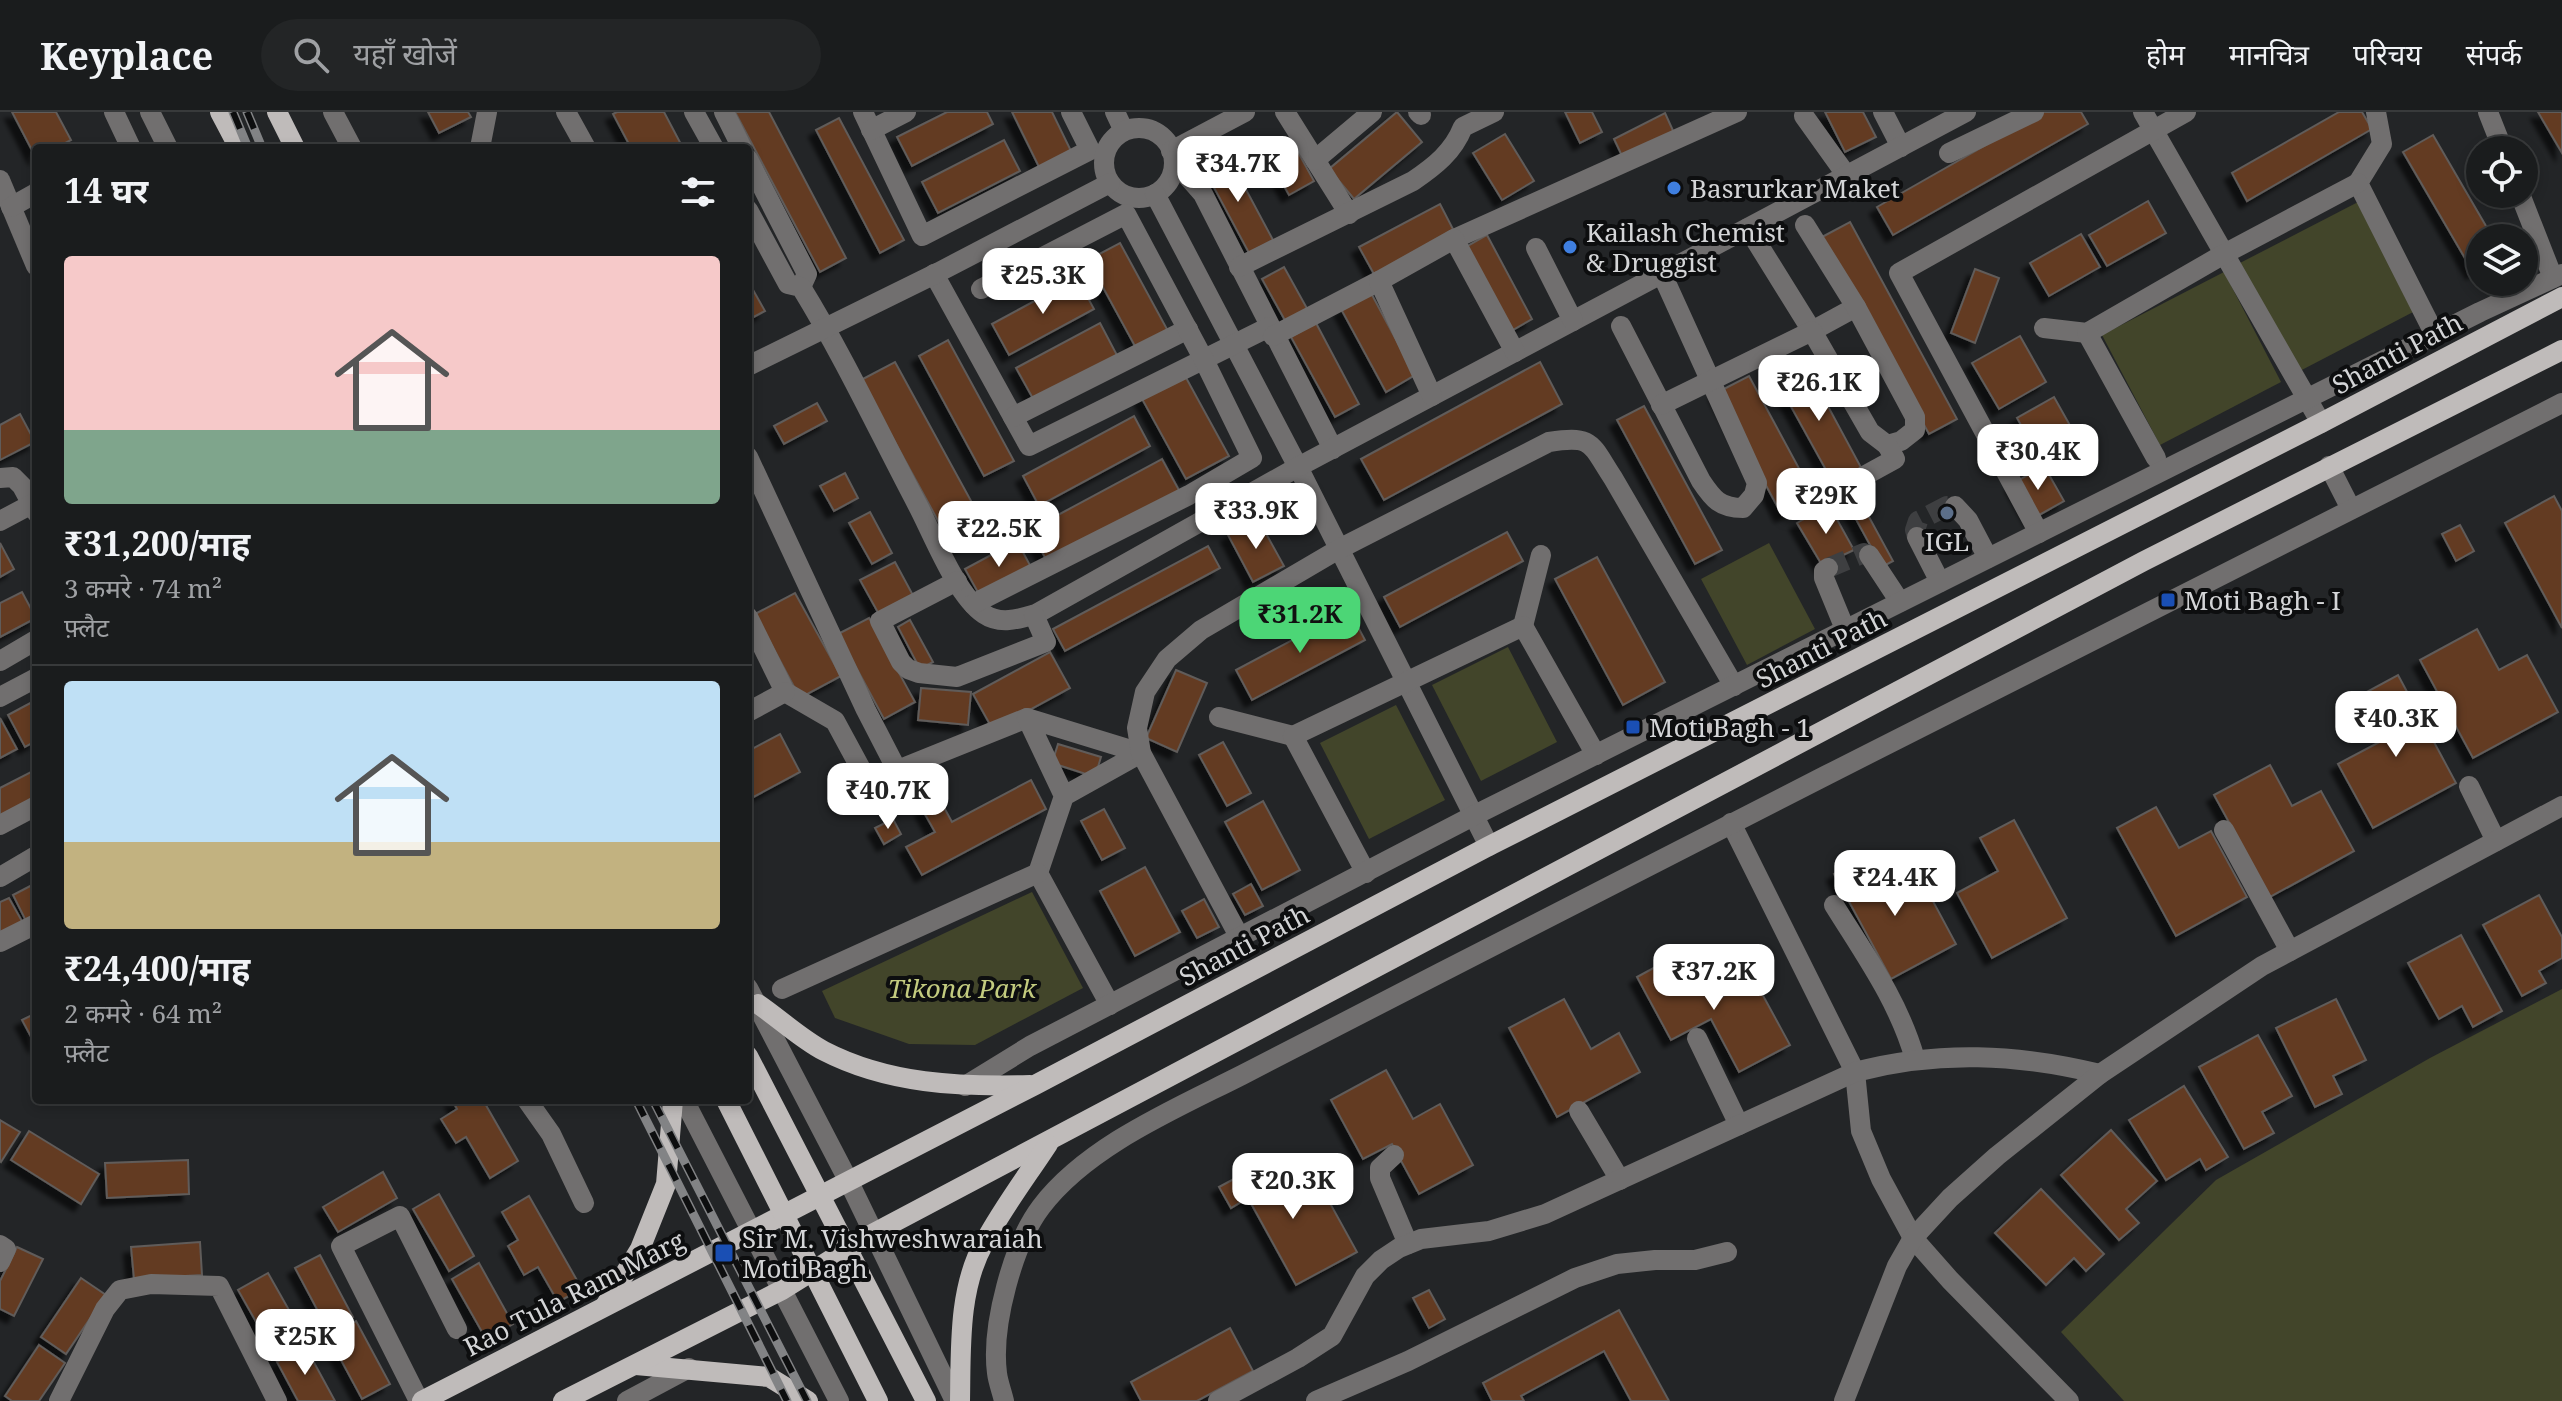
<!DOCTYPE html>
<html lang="hi">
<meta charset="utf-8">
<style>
body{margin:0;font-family:"Noto Serif","Noto Sans Devanagari",serif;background:#232526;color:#f1f3f6;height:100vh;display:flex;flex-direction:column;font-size:30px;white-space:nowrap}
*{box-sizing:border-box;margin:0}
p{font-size:26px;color:#9fa1a4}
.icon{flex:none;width:44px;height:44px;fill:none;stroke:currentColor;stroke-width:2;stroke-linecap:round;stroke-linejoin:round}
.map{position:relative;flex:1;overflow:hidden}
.drawer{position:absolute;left:32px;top:32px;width:720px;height:960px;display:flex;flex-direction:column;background:#1a1c1d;border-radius:8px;box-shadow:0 4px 12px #0003,0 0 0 2px #383a3b}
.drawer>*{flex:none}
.fabs{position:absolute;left:2466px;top:24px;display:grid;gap:16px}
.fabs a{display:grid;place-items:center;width:72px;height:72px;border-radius:50%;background:#1a1c1d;box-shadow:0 4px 12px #0003,0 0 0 2px #383a3b;font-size:40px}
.price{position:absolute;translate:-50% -68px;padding:0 18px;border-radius:16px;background:#fff;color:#222;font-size:26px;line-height:52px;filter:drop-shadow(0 2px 4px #0008)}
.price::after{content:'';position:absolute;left:50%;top:48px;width:24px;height:18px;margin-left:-12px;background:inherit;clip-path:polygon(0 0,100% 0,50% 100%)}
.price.selected{background:#4cd676;color:#111}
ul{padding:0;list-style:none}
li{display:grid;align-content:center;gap:16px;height:424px;padding:0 32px}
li+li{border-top:2px solid #383a3b}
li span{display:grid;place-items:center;height:248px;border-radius:8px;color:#555}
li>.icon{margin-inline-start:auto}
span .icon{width:144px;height:144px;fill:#fffc;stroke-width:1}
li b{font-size:34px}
h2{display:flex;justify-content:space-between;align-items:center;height:96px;padding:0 32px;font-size:34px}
header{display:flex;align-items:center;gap:48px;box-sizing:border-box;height:112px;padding:0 40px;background:#1a1c1d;border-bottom:2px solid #383a3b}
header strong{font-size:38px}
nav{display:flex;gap:44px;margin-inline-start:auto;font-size:28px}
.search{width:560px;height:72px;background:#232526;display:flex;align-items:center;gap:20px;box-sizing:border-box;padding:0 28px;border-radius:44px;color:#9fa1a4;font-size:30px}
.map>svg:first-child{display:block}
.green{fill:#42452a}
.building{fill:#643b23;stroke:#605c5a;stroke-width:2;filter:url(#shadow)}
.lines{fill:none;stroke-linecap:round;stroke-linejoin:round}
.minor-tunnel{stroke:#3e3f41;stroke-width:20;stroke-dasharray:20 10;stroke-linecap:butt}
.minor{stroke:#716f6f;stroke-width:20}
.major{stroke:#bfbbba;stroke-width:20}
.rail-casing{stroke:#828385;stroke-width:9}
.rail{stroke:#0d0e0f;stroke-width:6;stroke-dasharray:18;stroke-linecap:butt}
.major-bridge{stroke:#bfbbba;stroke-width:20}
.shop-dot{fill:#3f7fe0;stroke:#0d0e0f;stroke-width:3}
.service-dot{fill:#5c6f8a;stroke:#0d0e0f;stroke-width:3}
.transit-dot{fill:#1a4fb4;stroke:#0d0e0f;stroke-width:3}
.labels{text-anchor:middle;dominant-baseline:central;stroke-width:8;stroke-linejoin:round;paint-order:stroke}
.poi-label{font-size:26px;fill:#d4d5d7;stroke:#0d0e0f;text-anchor:start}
.street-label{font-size:26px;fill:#d4d5d7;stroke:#0d0e0f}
.park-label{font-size:26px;font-style:italic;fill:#c3cb7f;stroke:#0d0e0f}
</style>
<header>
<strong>Keyplace</strong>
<div class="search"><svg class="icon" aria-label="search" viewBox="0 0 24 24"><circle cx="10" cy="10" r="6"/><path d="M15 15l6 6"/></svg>यहाँ खोजें</div>
<nav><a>होम</a><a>मानचित्र</a><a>परिचय</a><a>संपर्क</a></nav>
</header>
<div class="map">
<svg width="2562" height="1289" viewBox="0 0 2562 1289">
<defs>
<filter id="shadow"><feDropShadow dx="-7" dy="7" stdDeviation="2" flood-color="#0009"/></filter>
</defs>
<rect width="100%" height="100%" fill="#232527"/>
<g class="green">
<polygon points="2360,89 2417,198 2296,261 2238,152"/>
<polygon points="2224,160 2281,270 2160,333 2102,223"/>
<polygon points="1769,431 1815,517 1747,553 1701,467"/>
<polygon points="1508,535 1557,630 1481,669 1432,573"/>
<polygon points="1396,593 1445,688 1369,727 1320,631"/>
<polygon points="1032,780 1083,876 975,933 909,932 835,906 822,879"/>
<polygon points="2562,877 2562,1289 2124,1289 2061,1220 2216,1068 2430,946"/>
</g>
<g class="building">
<polygon points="12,0 56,0 71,28 56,36 36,36 36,46"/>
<polygon points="428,0 468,0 471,5 439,21"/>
<polygon points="617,0 664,0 683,36 631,36 613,2"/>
<polygon points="735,0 769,0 846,146 820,160"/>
<polygon points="947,0 987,0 993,12 912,54 897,25"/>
<polygon points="1012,0 1052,0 1072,41 1040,57"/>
<polygon points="1397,0 1422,30 1354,87 1329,57"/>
<polygon points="1565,0 1592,0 1602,20 1580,31"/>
<polygon points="1825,0 1863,0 1876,25 1845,40"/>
<polygon points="2044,0 2081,0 2088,12 1893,123 1877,95"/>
<polygon points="2339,0 2362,0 2372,17 2247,89 2232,61"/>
<polygon points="2538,0 2562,0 2562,41"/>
<polygon points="1665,1 1675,23 1624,48 1614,27"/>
<polygon points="839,6 904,128 880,141 816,18"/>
<polygon points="1505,22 1534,69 1502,88 1473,41"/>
<polygon points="2433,23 2493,126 2480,126 2480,156 2473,160 2403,40"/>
<polygon points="1004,28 1020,59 938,101 922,70"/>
<polygon points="1293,31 1314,69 1289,83 1268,45"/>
<polygon points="1227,42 1273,128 1249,141 1203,55"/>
<polygon points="2148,89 2166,121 2107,154 2089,123"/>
<polygon points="1440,92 1455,121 1375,164 1359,135"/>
<polygon points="1850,110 1957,307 1929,322 1822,125"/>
<polygon points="2081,122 2100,155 2049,184 2030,151"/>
<polygon points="1487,123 1532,207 1511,219 1466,135"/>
<polygon points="1120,131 1168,219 1136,236 1088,148"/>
<polygon points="1284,155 1309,200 1287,212 1262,167"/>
<polygon points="1975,157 1999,166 1975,231 1951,221"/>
<polygon points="1077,166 1094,197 1009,243 992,212"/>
<polygon points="748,169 765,199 748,208"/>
<polygon points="1371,181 1415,263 1386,280 1341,197"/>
<polygon points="1100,211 1119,247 1036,292 1016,256"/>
<polygon points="1316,211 1359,292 1335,305 1291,225"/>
<polygon points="2020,224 2046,270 1999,297 1972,251"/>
<polygon points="948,228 1014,349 984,364 919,244"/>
<polygon points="1802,246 1864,361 1836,376 1773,262"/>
<polygon points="895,250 988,420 954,438 861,268"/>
<polygon points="1540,250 1562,292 1384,388 1361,347"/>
<polygon points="1184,262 1229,344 1186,367 1141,285"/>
<polygon points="1749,264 1815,386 1782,403 1716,281"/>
<polygon points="2054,285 2085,340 2048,361 2017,306"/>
<polygon points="817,291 827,309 784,332 774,314"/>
<polygon points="1644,294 1722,438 1695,452 1617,308"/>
<polygon points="20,302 35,330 0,348 0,313"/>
<polygon points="1134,304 1150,334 1039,394 1023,364"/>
<polygon points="1162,347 1180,380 1048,451 1030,418"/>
<polygon points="2044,354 2064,389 2032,407 2012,372"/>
<polygon points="845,361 858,386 834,399 820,374"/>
<polygon points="2554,384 2562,399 2562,516 2505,411"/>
<polygon points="1829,393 1854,438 1822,453 1797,411"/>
<polygon points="1863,394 1893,449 1882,455 1852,400"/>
<polygon points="870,400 892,441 872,452 849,411"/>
<polygon points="1258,407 1284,454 1253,470 1228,423"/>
<polygon points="2460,413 2474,439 2456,449 2442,422"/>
<polygon points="1507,420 1523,449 1400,515 1384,485"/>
<polygon points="1017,429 1032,457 980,484 965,457"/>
<polygon points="0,431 14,457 0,465"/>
<polygon points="1208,434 1220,456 1065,539 1053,517"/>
<polygon points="1597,445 1665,570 1623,593 1555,467"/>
<polygon points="895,450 915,487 881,506 860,468"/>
<polygon points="22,480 36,506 0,525 0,491"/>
<polygon points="795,481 841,564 800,586 755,502"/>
<polygon points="1349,498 1365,528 1252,588 1236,558"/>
<polygon points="869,506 915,590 884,607 838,522"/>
<polygon points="910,508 933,550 920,557 898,515"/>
<polygon points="2477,517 2499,558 2527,543 2558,600 2473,646 2420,548"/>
<polygon points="1050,540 1070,576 993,618 973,582"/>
<polygon points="1176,558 1207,571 1177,640 1146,626"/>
<polygon points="2398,563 2456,671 2373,716 2338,652 2389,625 2365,581"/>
<polygon points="921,576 971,580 968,613 918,608"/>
<polygon points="36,588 36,629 25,635 8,603"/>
<polygon points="0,606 17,637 0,646"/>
<polygon points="780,622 800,660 748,688 748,639"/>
<polygon points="1223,630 1251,681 1227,694 1199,643"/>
<polygon points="1058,632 1101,645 1095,665 1052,651"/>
<polygon points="2270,653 2292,694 2321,679 2354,739 2270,785 2214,683"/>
<polygon points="31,660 36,669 36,693 0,712 0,676"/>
<polygon points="1031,668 1046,697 922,763 906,735 935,720 922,697 940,688 952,710"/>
<polygon points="1263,689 1300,758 1262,778 1225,710"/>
<polygon points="2156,695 2179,736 2211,719 2247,785 2176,824 2117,716"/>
<polygon points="1104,697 1125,736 1102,748 1081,709"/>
<polygon points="893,707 901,722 884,732 875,716"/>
<polygon points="2014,708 2067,806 1992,846 1957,781 1998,759 1980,726"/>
<polygon points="1868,744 1889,782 1920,765 1956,832 1891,867 1834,762"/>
<polygon points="1145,755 1180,820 1135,844 1100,779"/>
<polygon points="36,771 36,804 26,809 13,783"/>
<polygon points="1251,772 1263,794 1245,803 1233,782"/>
<polygon points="2539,783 2562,825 2562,846 2539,859 2546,871 2522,884 2483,813"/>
<polygon points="9,786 23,811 0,823 0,790"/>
<polygon points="1204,787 1219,815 1197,826 1182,799"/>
<polygon points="2461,823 2502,899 2473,915 2462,894 2439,907 2408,851"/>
<polygon points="1683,840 1711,891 1754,867 1790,933 1739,960 1711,907 1671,928 1637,865"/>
<polygon points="1564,887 1591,937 1619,921 1640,960 1557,1005 1509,916"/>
<polygon points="2336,887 2366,948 2333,964 2342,982 2315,995 2276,916"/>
<polygon points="36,901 36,934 22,908"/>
<polygon points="2258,923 2292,984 2262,1000 2274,1021 2244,1037 2199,955"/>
<polygon points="1386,958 1413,1007 1440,992 1473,1053 1419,1082 1392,1032 1363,1047 1331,988"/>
<polygon points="2184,974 2228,1045 2206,1058 2200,1047 2166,1068 2129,1008"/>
<polygon points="452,988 483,988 518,1049 490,1066 466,1025 456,1031 441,1007 457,997"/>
<polygon points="0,1008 20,1020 1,1050 0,1049"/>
<polygon points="2111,1018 2157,1069 2126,1097 2139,1111 2119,1128 2061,1063"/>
<polygon points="29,1019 99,1062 81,1092 11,1048"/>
<polygon points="1271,1047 1293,1088 1320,1073 1357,1140 1296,1173 1248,1086 1231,1096 1219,1075"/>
<polygon points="188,1048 189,1082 107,1086 105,1051"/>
<polygon points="383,1060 397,1086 338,1120 323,1095"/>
<polygon points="2041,1077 2104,1142 2086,1159 2074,1146 2046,1173 1995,1121"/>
<polygon points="439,1082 474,1144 449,1159 413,1097"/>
<polygon points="529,1084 582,1177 558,1190 538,1155 524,1163 508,1134 518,1128 502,1100"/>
<polygon points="200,1130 202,1163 134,1167 131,1135"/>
<polygon points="17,1135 43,1147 14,1204 0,1197 0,1169"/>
<polygon points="320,1143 353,1205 328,1218 295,1156"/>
<polygon points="479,1151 513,1212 486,1227 452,1167"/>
<polygon points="268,1161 306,1228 276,1245 238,1178"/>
<polygon points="81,1166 106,1183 66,1242 41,1225"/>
<polygon points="1429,1178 1445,1207 1429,1216 1413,1186"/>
<polygon points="1619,1198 1669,1289 1631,1289 1604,1239 1521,1284 1524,1289 1492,1289 1483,1271"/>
<polygon points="356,1209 390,1272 362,1287 328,1224"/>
<polygon points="1230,1216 1253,1259 1197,1289 1141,1289 1131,1270"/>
<polygon points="39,1233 65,1251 39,1289 12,1289 5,1284"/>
<polygon points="305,1234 335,1289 298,1289 277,1250"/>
</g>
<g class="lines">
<g class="minor-tunnel">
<polyline points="1917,425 1915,418 1918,409 1947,394 1955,394"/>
<polyline points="1828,456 1864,441 1869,443"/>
</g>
<g class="minor">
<polyline points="114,0 131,36"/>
<polyline points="150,0 168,36"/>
<polyline points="333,0 352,36"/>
<polyline points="566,0 586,36"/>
<polyline points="694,0 714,36"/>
<polyline points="724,0 742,36"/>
<polyline points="863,0 922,124 1090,38 1071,0"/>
<polyline points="1115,0 1124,19"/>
<polyline points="1285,0 1349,102"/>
<polyline points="1418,0 1421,3"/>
<polyline points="1883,0 1901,35"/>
<polyline points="2143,0 2321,311"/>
<polyline points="2376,0 2382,32 2358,71 2435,223"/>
<polyline points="2488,0 2503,38"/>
<polyline points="1804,4 1847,64"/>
<circle cx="1139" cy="51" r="35"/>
<polyline points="871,18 906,0"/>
<polyline points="480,36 487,0"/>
<polyline points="1171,39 1245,0"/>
<polyline points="1949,41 2034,0"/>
<polyline points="748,47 807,162 801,175"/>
<polyline points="1315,48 1372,0"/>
<polyline points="1174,49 1203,82 1333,337"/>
<polyline points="0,68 36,154"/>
<polyline points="1155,82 1298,355 1489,734"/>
<polyline points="2520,82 2553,166"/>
<polyline points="11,95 36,81"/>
<path d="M748 98 788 172 801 175C844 245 879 320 917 392 933 422 956 483 984 502 1000 513 1019 507 1036 502L1298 355 1966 0"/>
<polyline points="1748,116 1812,219 1856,195"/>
<polyline points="1454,127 1737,0"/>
<polyline points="1536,136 1573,209"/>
<path d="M1239 155 1413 69C1435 54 1453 40 1463 15L1494 0"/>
<polyline points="934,162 1029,334 1269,215"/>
<path d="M1621 214 1701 369C1713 387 1720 396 1743 396L1754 383 1757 371 1662 162"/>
<polyline points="2044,216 2087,221 2224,142 2358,71"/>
<polyline points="2087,221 2156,346"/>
<polyline points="1273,224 1379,169"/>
<polyline points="748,254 939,160 1110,71"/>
<polyline points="1432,284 1379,169 1454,127 1515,240"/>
<polyline points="1661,293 1812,219 1870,320 1887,333 1901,329 1915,318 1915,305 1856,195 1805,113"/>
<polyline points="1013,305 1188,217"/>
<polyline points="748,345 866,598 897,658"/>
<polyline points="2329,354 2351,397"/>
<polyline points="0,366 13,365 22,374 36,400"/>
<polyline points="1822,387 1895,347 1887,333"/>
<polyline points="1955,394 1968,408 1988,446"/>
<polyline points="0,409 32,392"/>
<polyline points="2039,421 1899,161 2186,0"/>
<polyline points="1917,425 1940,470"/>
<polyline points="1869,443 1900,490"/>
<polyline points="1828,456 1824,459 1824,466 1845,517"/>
<polyline points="957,469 880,509 901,550 908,557 919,561 957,565 1046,530 1034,503"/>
<polyline points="973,492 1189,383 1252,346 1204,248 1126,102 981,177"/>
<polyline points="748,505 785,580 835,609 868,670 1027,606"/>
<polyline points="1523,514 1541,443"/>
<polyline points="0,549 36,528"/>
<polyline points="0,585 36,566"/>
<polyline points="748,600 785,580"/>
<polyline points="1219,605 1293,624"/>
<polyline points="2469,674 2496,729"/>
<polyline points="1064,684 1027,606 1141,641 1064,684 1038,761 1110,893"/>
<polyline points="1731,711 1855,960 1861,1019 1881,1067 1913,1126 1950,1168 2069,1289"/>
<polyline points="0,713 36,694"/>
<polyline points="2224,718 2290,839"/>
<polyline points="1366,761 1293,624 1523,514 1596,643"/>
<polyline points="0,765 36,744"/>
<path d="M1834 793C1865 843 1899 890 1915 947"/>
<path d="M1240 826 1141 641 1137 616 1145 580 1167 547 1201 518 1339 437 1549 330C1593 323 1590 331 1613 366L1734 574"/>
<polyline points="0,830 36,812"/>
<polyline points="748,876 848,1068 955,1289"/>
<polyline points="782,877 1038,761"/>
<polyline points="1697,926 1739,1013"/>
<polyline points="965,974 1030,934 1473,704 2480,200 2562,162"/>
<polyline points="527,988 551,1022 584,1091"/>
<polyline points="684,988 839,1289"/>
<polyline points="1579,999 1620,1068"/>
<polyline points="1394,1043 1380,1056 1380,1066 1408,1132"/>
<polyline points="0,1133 6,1137 0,1150"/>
<polyline points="59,1289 105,1197 120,1178 151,1172 219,1174 277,1289"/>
<polyline points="419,1289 341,1134 400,1104 457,1217"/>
<polyline points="627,1289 689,1256"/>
<path d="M1004 1289C1002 1280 998 1270 997 1261 991 1214 1013 1132 1041 1095 1087 1034 1175 997 1242 963 1308 929 1374 895 1440 861 1813 669 2187 480 2562 291"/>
<path d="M1218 1289 1298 1246 1332 1224 1365 1164 1381 1148 1399 1136 1421 1127 1489 1119 1545 1102 1855 960C1938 938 2018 942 2100 962"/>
<polyline points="1316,1289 1408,1249 1575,1166 1617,1152 1655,1148 1695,1148 1727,1140"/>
<polyline points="1844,1289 1897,1154 1913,1126 1950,1086 1997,1044 2100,962 2262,854 2562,694"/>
</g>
<g class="major">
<polyline points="220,0 239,36"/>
<polyline points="277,0 295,36"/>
<path d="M758 892C780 907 801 927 824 939 888 972 959 975 1030 973"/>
<polyline points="605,1194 640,1137 666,1072 673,988"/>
<polyline points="636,1253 769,1265 808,1289"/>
<polyline points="422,1289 1035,973 1489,734 2321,311 2562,185"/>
<polyline points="563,1289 782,1178 872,1122 2144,449 2562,238"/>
<path d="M960 1289C961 1237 958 1177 984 1131 1002 1097 1027 1064 1048 1032"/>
</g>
<g class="rail-casing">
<g id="rail">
<polyline points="233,0 248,36"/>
<polyline points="247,0 262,36"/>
<polyline points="636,988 787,1289"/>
<polyline points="653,988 807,1289"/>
</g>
</g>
<use href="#rail" class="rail"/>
<g class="major-bridge">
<polyline points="748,944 926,1289"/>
<polyline points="726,988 878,1289"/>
</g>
</g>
<g class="shop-dot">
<circle cx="1674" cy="76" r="8"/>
<circle cx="1570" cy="135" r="8"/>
</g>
<circle class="service-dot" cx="1947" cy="401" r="8"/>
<g class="transit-dot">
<rect x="2160" y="480" width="16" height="16" rx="4"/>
<rect x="1625" y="607" width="16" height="16" rx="4"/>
<rect x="714" y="1131" width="20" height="20" rx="4"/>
</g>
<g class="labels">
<g class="poi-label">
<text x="1690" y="76">Basrurkar Maket</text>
<text x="1586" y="120">Kailash Chemist<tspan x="1586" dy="30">&amp; Druggist</tspan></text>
<text x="1947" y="429" text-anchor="middle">IGL</text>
<text x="2184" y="488">Moti Bagh - I</text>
<text x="1649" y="615">Moti Bagh - 1</text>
<text x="742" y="1126">Sir M. Vishweshwaraiah<tspan x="742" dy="30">Moti Bagh</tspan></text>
</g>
<g class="street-label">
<text transform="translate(2397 241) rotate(-28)">Shanti Path</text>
<text transform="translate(1821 536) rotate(-27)">Shanti Path</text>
<text transform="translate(1244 833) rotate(-28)">Shanti Path</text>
<text transform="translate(574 1181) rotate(-27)">Rao Tula Ram Marg</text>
</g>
<g class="park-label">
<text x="962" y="876">Tikona Park</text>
</g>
</g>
</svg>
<div class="fabs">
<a><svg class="icon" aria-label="locate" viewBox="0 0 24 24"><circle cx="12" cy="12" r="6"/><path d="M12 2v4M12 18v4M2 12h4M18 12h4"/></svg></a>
<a><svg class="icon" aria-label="layers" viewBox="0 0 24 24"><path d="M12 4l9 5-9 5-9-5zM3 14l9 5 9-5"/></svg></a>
</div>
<b class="price" style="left:1238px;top:92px">₹34.7K</b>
<b class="price" style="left:1043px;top:204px">₹25.3K</b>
<b class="price" style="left:1819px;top:311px">₹26.1K</b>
<b class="price" style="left:2038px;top:380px">₹30.4K</b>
<b class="price" style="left:1826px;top:424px">₹29K</b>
<b class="price" style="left:1256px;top:439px">₹33.9K</b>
<b class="price" style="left:999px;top:457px">₹22.5K</b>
<b class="price selected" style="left:1300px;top:543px">₹31.2K</b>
<b class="price" style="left:2396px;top:647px">₹40.3K</b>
<b class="price" style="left:888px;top:719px">₹40.7K</b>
<b class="price" style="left:1895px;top:806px">₹24.4K</b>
<b class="price" style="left:1714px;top:900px">₹37.2K</b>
<b class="price" style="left:1293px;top:1109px">₹20.3K</b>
<b class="price" style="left:305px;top:1265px">₹25K</b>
<section class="drawer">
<h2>14 घर<svg class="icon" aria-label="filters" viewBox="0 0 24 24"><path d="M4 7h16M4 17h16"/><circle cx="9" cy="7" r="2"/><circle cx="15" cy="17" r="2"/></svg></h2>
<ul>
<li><span style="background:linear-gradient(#f6c9c9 70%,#7fa58c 0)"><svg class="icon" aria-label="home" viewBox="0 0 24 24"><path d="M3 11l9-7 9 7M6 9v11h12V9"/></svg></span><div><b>₹31,200/माह</b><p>3 कमरे · 74 m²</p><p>फ़्लैट</p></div></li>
<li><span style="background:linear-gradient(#bfe0f5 65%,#c2b280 0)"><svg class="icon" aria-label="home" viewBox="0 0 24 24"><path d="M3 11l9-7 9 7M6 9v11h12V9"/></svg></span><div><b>₹24,400/माह</b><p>2 कमरे · 64 m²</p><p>फ़्लैट</p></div></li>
</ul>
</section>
</div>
